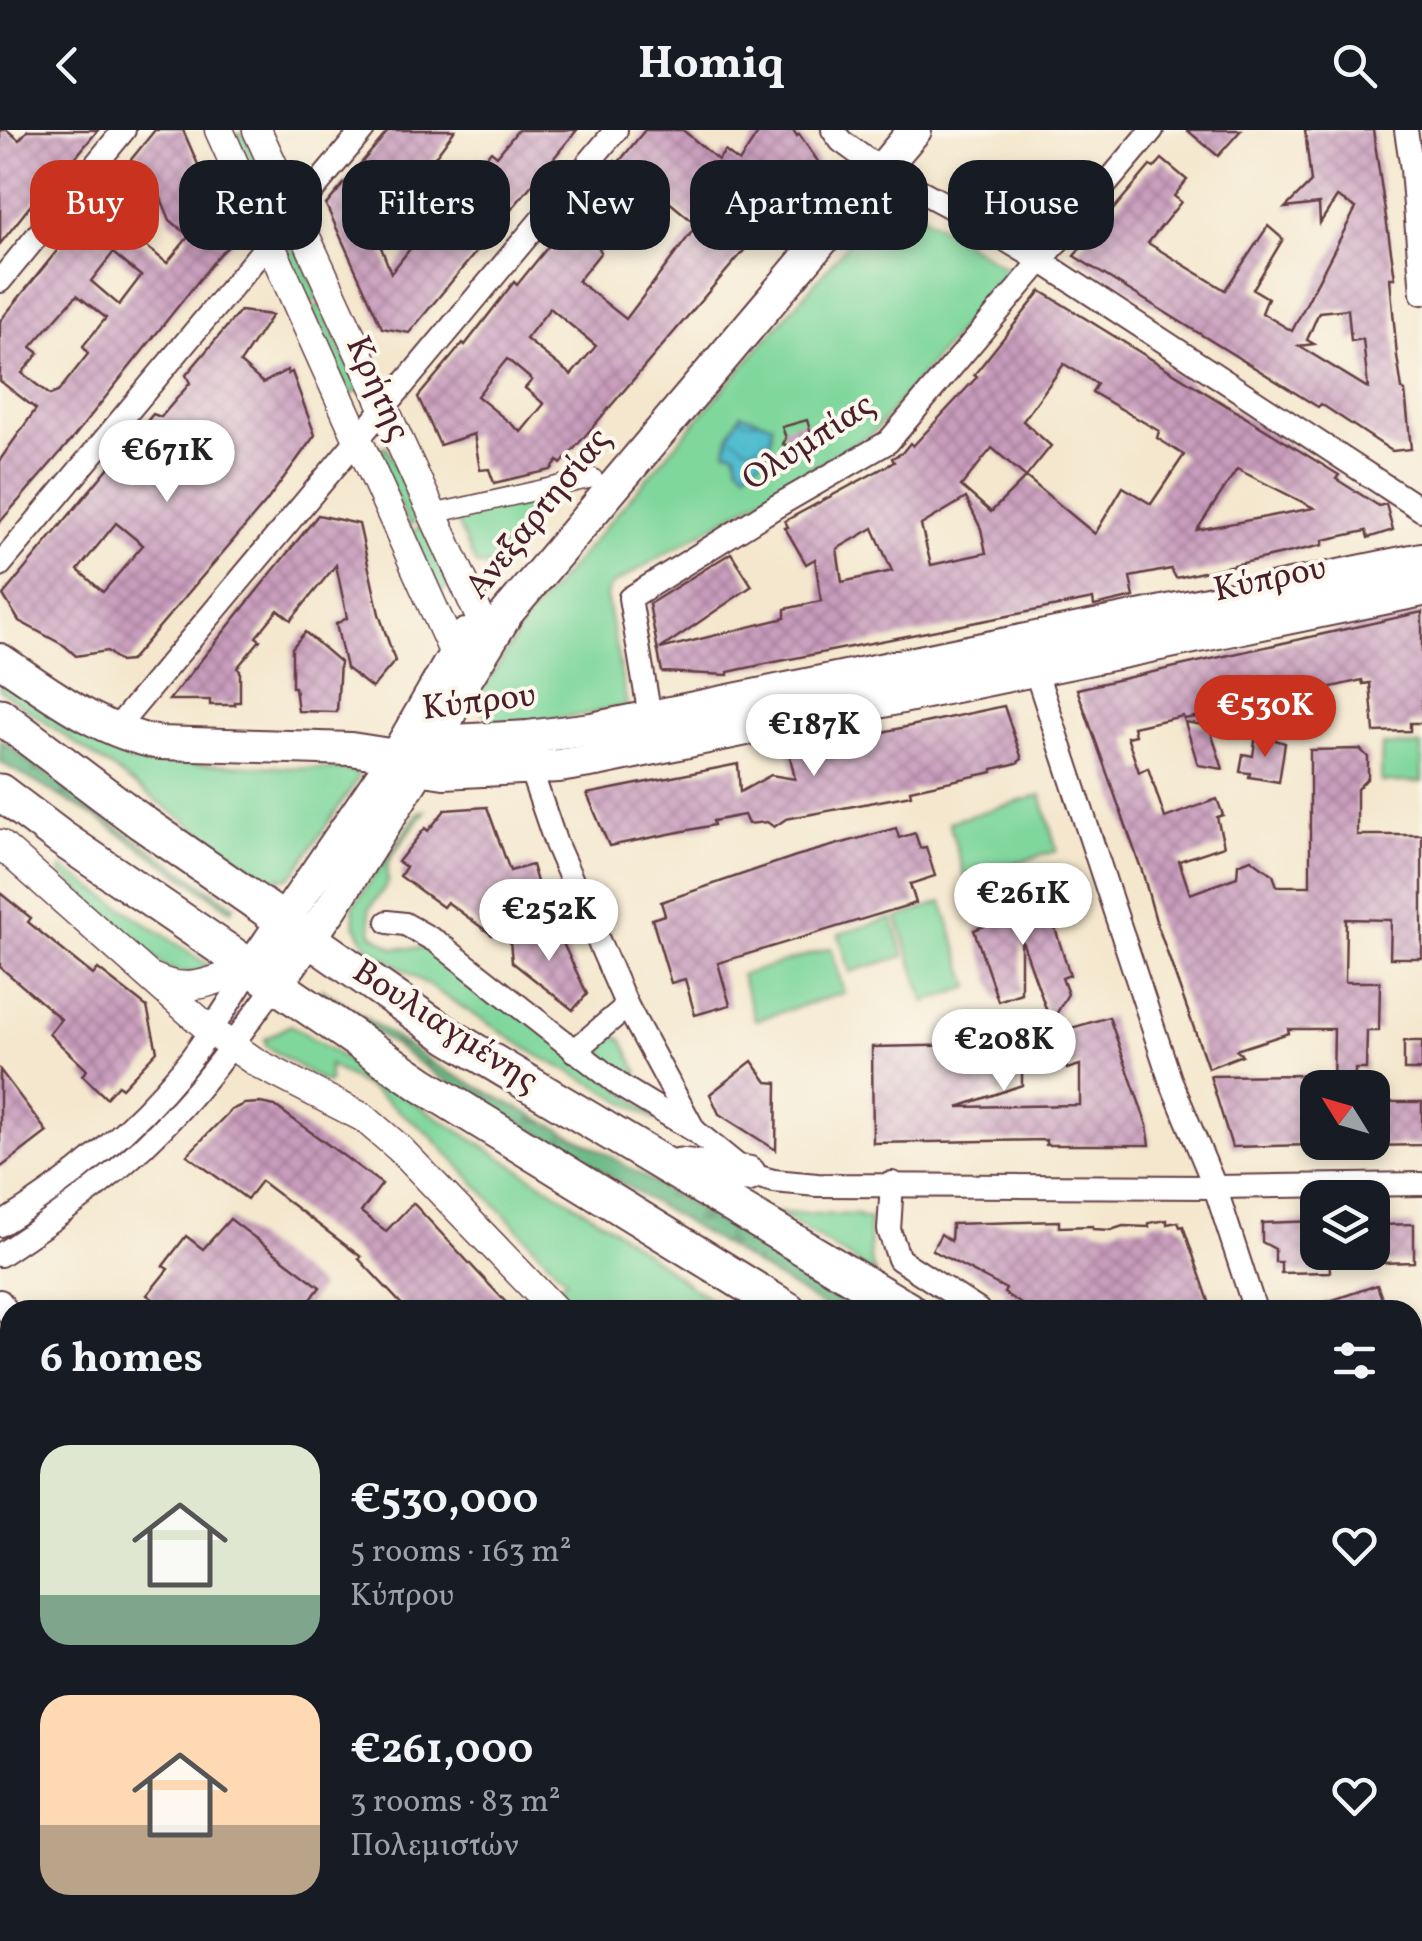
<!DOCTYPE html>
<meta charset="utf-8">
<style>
body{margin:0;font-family:Vollkorn,serif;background:#20242c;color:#f1f3f6;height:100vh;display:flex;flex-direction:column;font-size:38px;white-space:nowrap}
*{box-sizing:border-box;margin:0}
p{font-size:32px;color:#9ea1a6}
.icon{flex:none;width:55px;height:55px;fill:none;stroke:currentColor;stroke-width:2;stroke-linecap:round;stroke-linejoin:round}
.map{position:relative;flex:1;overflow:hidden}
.side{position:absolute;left:0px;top:1170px;width:1422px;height:642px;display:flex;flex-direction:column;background:#171b24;border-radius:30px 30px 0 0;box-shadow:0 5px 15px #0003}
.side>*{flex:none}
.guide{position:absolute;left:30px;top:30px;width:1362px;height:90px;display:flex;gap:20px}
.needle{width:65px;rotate:307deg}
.fabs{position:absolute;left:1300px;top:940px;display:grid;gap:20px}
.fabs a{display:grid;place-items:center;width:90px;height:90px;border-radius:20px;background:#171b24;box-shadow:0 5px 15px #0003;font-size:50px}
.price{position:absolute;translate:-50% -85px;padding:0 22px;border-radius:35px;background:#fff;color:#222;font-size:32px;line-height:65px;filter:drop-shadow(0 2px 5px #0008)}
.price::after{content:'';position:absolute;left:50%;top:60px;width:30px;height:22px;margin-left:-15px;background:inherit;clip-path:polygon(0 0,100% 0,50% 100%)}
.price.current{background:#c8321e;color:#fff}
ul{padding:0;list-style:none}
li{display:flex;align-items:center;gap:30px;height:250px;padding:0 40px}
li span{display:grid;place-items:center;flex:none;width:280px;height:200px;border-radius:30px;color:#555}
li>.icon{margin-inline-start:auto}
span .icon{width:120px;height:120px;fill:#fffc;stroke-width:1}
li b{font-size:42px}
h2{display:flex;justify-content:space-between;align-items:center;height:120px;padding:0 40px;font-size:42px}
.tag{padding:0 35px;border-radius:30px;background:#171b24;box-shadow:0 5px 15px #0003;font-size:35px;line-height:90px}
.tag.current{background:#c8321e;color:#fff}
header{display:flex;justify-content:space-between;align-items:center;height:130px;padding:0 40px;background:#171b24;font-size:45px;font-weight:700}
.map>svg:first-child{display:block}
.green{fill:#80d79c;stroke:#657b64;stroke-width:2.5}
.forest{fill:url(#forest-firs);stroke:#596c58;stroke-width:2.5}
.water{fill:url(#water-waves);stroke:#4e6e7e;stroke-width:2.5}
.building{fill:url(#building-cross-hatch);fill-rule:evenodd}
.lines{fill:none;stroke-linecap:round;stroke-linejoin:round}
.pedestrian-casing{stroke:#643d43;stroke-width:21}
.minor-casing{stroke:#643d43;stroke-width:26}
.tertiary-casing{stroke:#643d43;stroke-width:31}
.secondary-casing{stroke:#643d43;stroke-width:36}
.primary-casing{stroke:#643d43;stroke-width:39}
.pedestrian{stroke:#fff;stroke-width:18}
.minor{stroke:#fff;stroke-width:22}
.tertiary{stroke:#fff;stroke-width:28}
.secondary{stroke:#fff;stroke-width:32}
.primary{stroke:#fff;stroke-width:35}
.labels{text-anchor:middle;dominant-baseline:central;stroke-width:8;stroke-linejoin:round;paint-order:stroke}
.street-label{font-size:35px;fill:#4a1f2b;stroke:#fbf7ec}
</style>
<header><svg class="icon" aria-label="back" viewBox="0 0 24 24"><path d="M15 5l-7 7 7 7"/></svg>Homiq<svg class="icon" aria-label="search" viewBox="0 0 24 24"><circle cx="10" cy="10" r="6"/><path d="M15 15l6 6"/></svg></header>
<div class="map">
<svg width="1422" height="1811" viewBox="0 0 1422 1811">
<defs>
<pattern id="forest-firs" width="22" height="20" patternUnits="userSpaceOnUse" patternTransform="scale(2.5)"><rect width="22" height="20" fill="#68b884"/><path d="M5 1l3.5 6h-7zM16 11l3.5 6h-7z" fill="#58956c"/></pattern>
<pattern id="water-waves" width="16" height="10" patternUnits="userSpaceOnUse" patternTransform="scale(2.5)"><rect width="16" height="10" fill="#53bdd0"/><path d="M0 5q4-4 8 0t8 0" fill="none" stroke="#4799a9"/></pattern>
<pattern id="building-cross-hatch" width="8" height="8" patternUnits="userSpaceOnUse" patternTransform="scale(2.5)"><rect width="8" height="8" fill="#c99dbd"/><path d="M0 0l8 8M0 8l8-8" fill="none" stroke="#a57f9a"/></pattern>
</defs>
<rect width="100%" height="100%" fill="#fbf7ec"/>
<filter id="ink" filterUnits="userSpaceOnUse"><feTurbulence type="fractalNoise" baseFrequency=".01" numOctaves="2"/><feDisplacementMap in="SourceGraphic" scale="20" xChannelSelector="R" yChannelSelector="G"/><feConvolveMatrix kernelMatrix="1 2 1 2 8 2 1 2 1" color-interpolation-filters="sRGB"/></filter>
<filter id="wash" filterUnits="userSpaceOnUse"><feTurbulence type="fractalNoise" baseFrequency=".0048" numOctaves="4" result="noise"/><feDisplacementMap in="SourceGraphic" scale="40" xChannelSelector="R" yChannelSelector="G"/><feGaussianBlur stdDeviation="2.25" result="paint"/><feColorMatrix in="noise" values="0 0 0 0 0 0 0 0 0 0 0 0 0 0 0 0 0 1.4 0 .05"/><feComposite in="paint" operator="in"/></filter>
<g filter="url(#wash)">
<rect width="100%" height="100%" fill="#f4e7cd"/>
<g class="green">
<polygon points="243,3 270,60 260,65 233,7"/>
<polygon points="890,65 1009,140 873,303 610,456 606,466 627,575 578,586 493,596 476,571 528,487"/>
<polygon points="296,117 320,168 308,174 284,122"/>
<polygon points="321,174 360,260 349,265 311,179"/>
<polygon points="386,316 420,390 409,395 375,321"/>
<polygon points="560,355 488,437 476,435 454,385"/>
<polygon points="422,396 450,457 439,462 411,402"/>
<polygon points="0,546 130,631 351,640 358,645 357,650 295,742 288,748 268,749 0,560"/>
<polygon points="1382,615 1422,616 1422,652 1381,652"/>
<polygon points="1041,665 1057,721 965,748 949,692"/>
<polygon points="425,681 391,727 387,736 388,753 369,779 372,804 393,818 440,818 676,1002 601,958 537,925 367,816 355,794 353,776 419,682"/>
<polygon points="63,738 208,835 206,840 180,843 165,837 60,743"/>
<polygon points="942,772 970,857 925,872 897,788"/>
<polygon points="892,788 904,826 850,842 839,804"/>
<polygon points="831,818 844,863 755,890 741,845"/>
<polygon points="291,895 611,1097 693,1158 729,1180 562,1180 550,1167 566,1150 430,1005 376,963 329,935 329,952 325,953 266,916 265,909"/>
<polygon points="614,904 622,909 638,942 631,949 600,923"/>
<polygon points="779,1083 859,1085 860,1088 869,1088 870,1129 875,1144"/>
<polygon points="10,1530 10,1802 119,1803 126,1811 0,1811 0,1542"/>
<polygon points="1422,1598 1422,1681 1413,1683 1413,1600"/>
</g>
<g class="forest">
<polygon points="0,609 98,683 234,776 231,780 96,687 0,632"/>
<polygon points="322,859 439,937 598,1019 867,1180 830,1180 550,1010 438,946 320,863"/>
</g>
<polygon class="water" points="741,284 772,294 770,322 746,342 738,334 736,322 726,320 729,305"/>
<g id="blocks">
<g class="building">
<polygon points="0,0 7,0 19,10 28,0 98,0 65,40 61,37 0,114"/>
<path d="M155 0H183L232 113 219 125 73 308 0 392V330L36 279 0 251V191ZM158 61 170 90 189 106 167 133 127 101ZM113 123 141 146 119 175 91 151ZM77 165 106 188 83 216 88 224 58 262 50 265 22 243 39 223 31 217Z"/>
<path d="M389 0H455L428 36 459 61 491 21 497 26 518 0H577L409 203 382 198 326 75ZM358 58 420 106 391 143Z"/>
<path d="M645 0H683L718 30 725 21 739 32 760 0H793L797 6 799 4 819 33 561 334 558 331 551 340 494 353 489 339 480 340 474 304 440 315 418 267 463 213 465 215 514 152 517 155 594 60 600 48 615 31 618 33ZM662 66 697 95 626 189 578 151 601 122 598 116 622 87 625 90 635 78 646 86ZM550 178 596 216 571 245 526 209ZM507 229 532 250 525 258 544 274 521 302 477 266Z"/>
<polygon points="1187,0 1241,0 1218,26"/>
<path d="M1305 0H1373L1395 148H1390L1397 226 1402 259 1405 261 1411 319 1392 321 1321 274 1318 277 1074 126 1150 36 1154 38 1162 29 1187 50 1174 66 1181 72 1148 113 1225 160 1268 96 1283 109 1253 159 1268 168 1262 183 1292 201 1356 78 1337 67 1320 93 1319 74 1285 78 1311 52ZM1348 179 1351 211 1363 209 1368 258 1299 216 1314 214 1307 210 1319 182Z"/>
<path d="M1041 161 1339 345 1336 349 1379 376 1386 374 1393 400 1368 408 1366 401 1323 410V415L1176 448 1171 439 1130 447 1134 467 1094 476 1093 469 770 533 728 542V545L662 542 649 474 731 423 752 456 660 519 785 488V479L821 471 815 429 806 434 785 398 788 397 785 391 894 332 892 328 902 323 910 313 913 316 977 247 974 245ZM1064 234 1097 254 1092 262 1159 301 1157 308 1184 325 1151 374 1123 357 1095 404 1026 347 1051 316 1023 291ZM992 318 1026 347 991 382 961 356ZM1237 339 1314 378 1197 400ZM966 368 981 399 986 423 931 435 921 395ZM873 398 892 441 842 452 837 419Z"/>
<path d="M240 181 272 185 240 233 263 253 287 240 288 244 292 242 315 305 266 372 130 531 120 532 107 521 76 526 65 516 19 491 3 465 153 284 161 287 190 253 186 245ZM116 393 143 415 103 462 78 440Z"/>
<polygon points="807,290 812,307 809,323 783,314 786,308 782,297"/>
<polygon points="318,385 359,394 379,484 395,531 372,558 346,538 336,494 347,488 336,435 291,490 278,480 256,507 260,510 237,538 240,540 240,572 235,572 235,575 210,575 210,570 169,570"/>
<polygon points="1422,482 1422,593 1410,593 1410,601 1374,602 1370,553 1363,554 1362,550 1310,562 1310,549 1296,548 1293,566 1239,577 1238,572 1204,580 1206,585 1184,589 1183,586 1133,597 1135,605 1127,607 1139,642 1148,638 1165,688 1217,669 1223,685 1217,687 1224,716 1179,731 1190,764 1237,747 1238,734 1251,729 1273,745 1277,756 1310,756 1310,620 1360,619 1368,627 1368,648 1357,659 1357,705 1422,705 1422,828 1390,828 1391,790 1346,789 1345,852 1380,852 1379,901 1367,901 1366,939 1355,939 1355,958 1333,958 1334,899 1288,899 1289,903 1236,920 1242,925 1208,938 1156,791 1143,744 1077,559"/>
<polygon points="305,502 340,532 337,582 298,581 295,557 292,557 292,518"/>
<polygon points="1004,576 1022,629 1017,633 993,639 993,642 910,660 911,665 786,689 774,697 767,692 748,694 744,685 713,691 714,695 609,716 587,664 738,634 740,662 771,645 795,649 789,622"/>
<polygon points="1185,592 1209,596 1223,639 1198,635"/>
<polygon points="1256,604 1285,613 1279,652 1249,647 1250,643 1240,642 1243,624 1253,626"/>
<polygon points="487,677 510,741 532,735 539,759 523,768 508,787 508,781 492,805 447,772 443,777 400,746 406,737 398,732 425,698 428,701 445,680"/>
<polygon points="896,698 899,708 915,703 920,718 926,717 935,746 910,754 916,773 718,833 730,875 695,885 685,849 671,853 652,789 665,785 661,772 796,726"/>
<polygon points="1012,758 1014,765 1031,759 1038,776 1047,773 1070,845 1062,848 1068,864 1051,893 1021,808 1021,863 998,871 974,800 992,793 984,768"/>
<polygon points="0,763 31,788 28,792 93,845 98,839 147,877 157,921 122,958 118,955 106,968 82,945 87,940 49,904 61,889 0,837"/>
<polygon points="553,792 587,864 573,880 512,832 510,810"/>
<polygon points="1109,887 1147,995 1150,1015 1046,1015 1046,1010 873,1013 872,917 1022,914 1022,955 958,977 1080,975 1080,935 1067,939 1054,903"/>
<rect x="1404" y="911" width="18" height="29"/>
<polygon points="752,931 767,952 777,953 776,1020 719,984 710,964"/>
<polygon points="0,940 47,1002 0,1038"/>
<polygon points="1311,945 1312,1015 1232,1017 1210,946"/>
<polygon points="1372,972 1422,972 1422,1015 1372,1016"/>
<polygon points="260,973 275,976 382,1054 361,1082 386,1101 413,1073 513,1180 407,1180 359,1129 361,1127 261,1051 247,1069 187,1025 231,980 244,974"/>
<polygon points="230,1089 320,1157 303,1180 169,1180 147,1165 168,1139 163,1136 186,1106 203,1119"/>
<polygon points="1167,1090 1167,1094 1178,1092 1180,1097 1183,1096 1212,1180 1031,1180 1004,1163 1006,1159 932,1120 941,1104 951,1111 952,1094 1059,1091 1059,1097 1093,1096 1093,1099 1111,1100 1123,1096 1149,1097 1149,1093"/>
<polygon points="1318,1091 1318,1122 1329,1122 1330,1142 1281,1143 1281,1132 1275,1132 1275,1119 1262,1112 1262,1093"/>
<polygon points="1414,1094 1414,1132 1381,1133 1380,1095"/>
<polygon points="1377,1155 1386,1180 1312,1180 1312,1177"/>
</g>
</g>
</g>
<g filter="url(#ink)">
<use href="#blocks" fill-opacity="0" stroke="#643d43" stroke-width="2.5"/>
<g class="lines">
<g class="pedestrian-casing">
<polyline id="pedestrian" points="432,384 593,348"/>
</g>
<g class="minor-casing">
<g id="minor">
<polyline points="833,0 841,11 881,40 956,80 1041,131 1422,380"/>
<polyline points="1406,0 1412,39 1422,163"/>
<polyline points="0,151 124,0"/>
<polyline points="0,435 363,0"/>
<polyline points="1035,539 1170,949 1215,1057 1255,1180"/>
<polyline points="650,587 630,468 777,376 888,312 1152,0"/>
<polyline points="114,601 616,0"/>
<polyline points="530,638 556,714 627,876 693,998"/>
<polyline points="388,792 405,794 437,812 622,957 695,1001 748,1044 774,1051 817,1055 1215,1057 1422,1054"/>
<polyline points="574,921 627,876"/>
<polyline points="892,1053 889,1100 899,1129 978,1180"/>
<path d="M0 1095C68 1053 131 1002 182 940 208 908 229 872 252 837"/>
<path d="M0 1125C65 1082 129 1037 181 978 216 940 245 896 276 855"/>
<polyline points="0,1171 10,1185"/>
<polyline points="1412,1697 1422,1695"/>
<polyline points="136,1802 142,1811"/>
<polyline points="465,1802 471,1811"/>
<polyline points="701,1802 703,1811"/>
<polyline points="910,1802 913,1811"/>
<polyline points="521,1811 542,1802"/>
<polyline points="593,1811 613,1802"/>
</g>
</g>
<g class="tertiary-casing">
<g id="tertiary">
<polyline points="219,0 460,537"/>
<polyline points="257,0 489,507"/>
<polyline points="0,714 211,901 257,933 364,988 399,1018 555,1180"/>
<path d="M154 848C189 866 217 849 252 837"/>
<polyline points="1412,1361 1422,1369"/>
<polyline points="1412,1412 1422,1398"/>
</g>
</g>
<g class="secondary-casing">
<g id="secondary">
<path d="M0 530C51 564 99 602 160 613L351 619 396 626 418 638 444 642 559 636 596 630 1422 460"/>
<polyline points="419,618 436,612 528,607 592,599 1422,429"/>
<polyline points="252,837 396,626 466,505"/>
<polyline points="276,855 332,777 436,612 466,549 507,483 915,0"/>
<polyline points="1281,1811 1282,1802"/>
<polyline points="1312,1811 1313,1802"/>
</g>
</g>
<g class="primary-casing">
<g id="primary">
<polyline points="0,586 141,692 449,906 908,1180"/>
<polyline points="0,662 61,708 423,955 788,1180"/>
<polyline points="680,1036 748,1044"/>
<polyline points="1412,1490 1422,1496"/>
<polyline points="1412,1559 1422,1566"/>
</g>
</g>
<use href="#pedestrian" class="pedestrian"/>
<use href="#minor" class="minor"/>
<use href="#tertiary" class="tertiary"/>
<use href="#secondary" class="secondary"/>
<use href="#primary" class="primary"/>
</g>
</g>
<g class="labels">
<g class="street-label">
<text transform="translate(377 259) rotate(66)">Κρήτης</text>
<text transform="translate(809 313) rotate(-33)">Ολυμπίας</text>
<text transform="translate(539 384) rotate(-51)">Ανεξαρτησίας</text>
<text transform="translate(1270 450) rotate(-12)">Κύπρου</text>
<text transform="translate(479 573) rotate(-7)">Κύπρου</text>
<text transform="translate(445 897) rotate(33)">Βουλιαγμένης</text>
</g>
</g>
</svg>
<div class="fabs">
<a><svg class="needle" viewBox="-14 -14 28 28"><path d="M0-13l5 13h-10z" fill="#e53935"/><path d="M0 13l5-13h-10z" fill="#9ea1a6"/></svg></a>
<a><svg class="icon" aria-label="layers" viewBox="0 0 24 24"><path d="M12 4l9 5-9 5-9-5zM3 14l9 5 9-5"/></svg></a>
</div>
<b class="price" style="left:167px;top:375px">€671K</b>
<b class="price current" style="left:1265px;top:630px">€530K</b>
<b class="price" style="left:814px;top:649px">€187K</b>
<b class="price" style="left:1023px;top:818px">€261K</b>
<b class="price" style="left:549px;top:834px">€252K</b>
<b class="price" style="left:1004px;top:964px">€208K</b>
<div class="guide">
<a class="tag current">Buy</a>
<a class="tag">Rent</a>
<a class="tag">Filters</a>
<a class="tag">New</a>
<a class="tag">Apartment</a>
<a class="tag">House</a>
</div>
<section class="side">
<h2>6 homes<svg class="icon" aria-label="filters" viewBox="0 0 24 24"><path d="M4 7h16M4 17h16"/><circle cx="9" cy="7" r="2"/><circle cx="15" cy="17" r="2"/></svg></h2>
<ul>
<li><span style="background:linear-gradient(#dfe7d0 75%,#7fa58c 0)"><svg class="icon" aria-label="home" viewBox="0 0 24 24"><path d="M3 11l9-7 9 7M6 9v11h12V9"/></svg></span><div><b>€530,000</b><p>5 rooms · 163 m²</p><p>Κύπρου</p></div><svg class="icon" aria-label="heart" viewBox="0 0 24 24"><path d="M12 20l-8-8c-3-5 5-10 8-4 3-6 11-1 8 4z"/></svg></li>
<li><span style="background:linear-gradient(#ffd9b3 65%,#b9a48a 0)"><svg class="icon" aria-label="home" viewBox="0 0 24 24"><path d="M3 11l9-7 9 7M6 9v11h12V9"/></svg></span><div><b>€261,000</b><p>3 rooms · 83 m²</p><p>Πολεμιστών</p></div><svg class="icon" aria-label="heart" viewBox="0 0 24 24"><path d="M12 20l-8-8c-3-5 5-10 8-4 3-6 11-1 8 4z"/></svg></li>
</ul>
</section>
</div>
